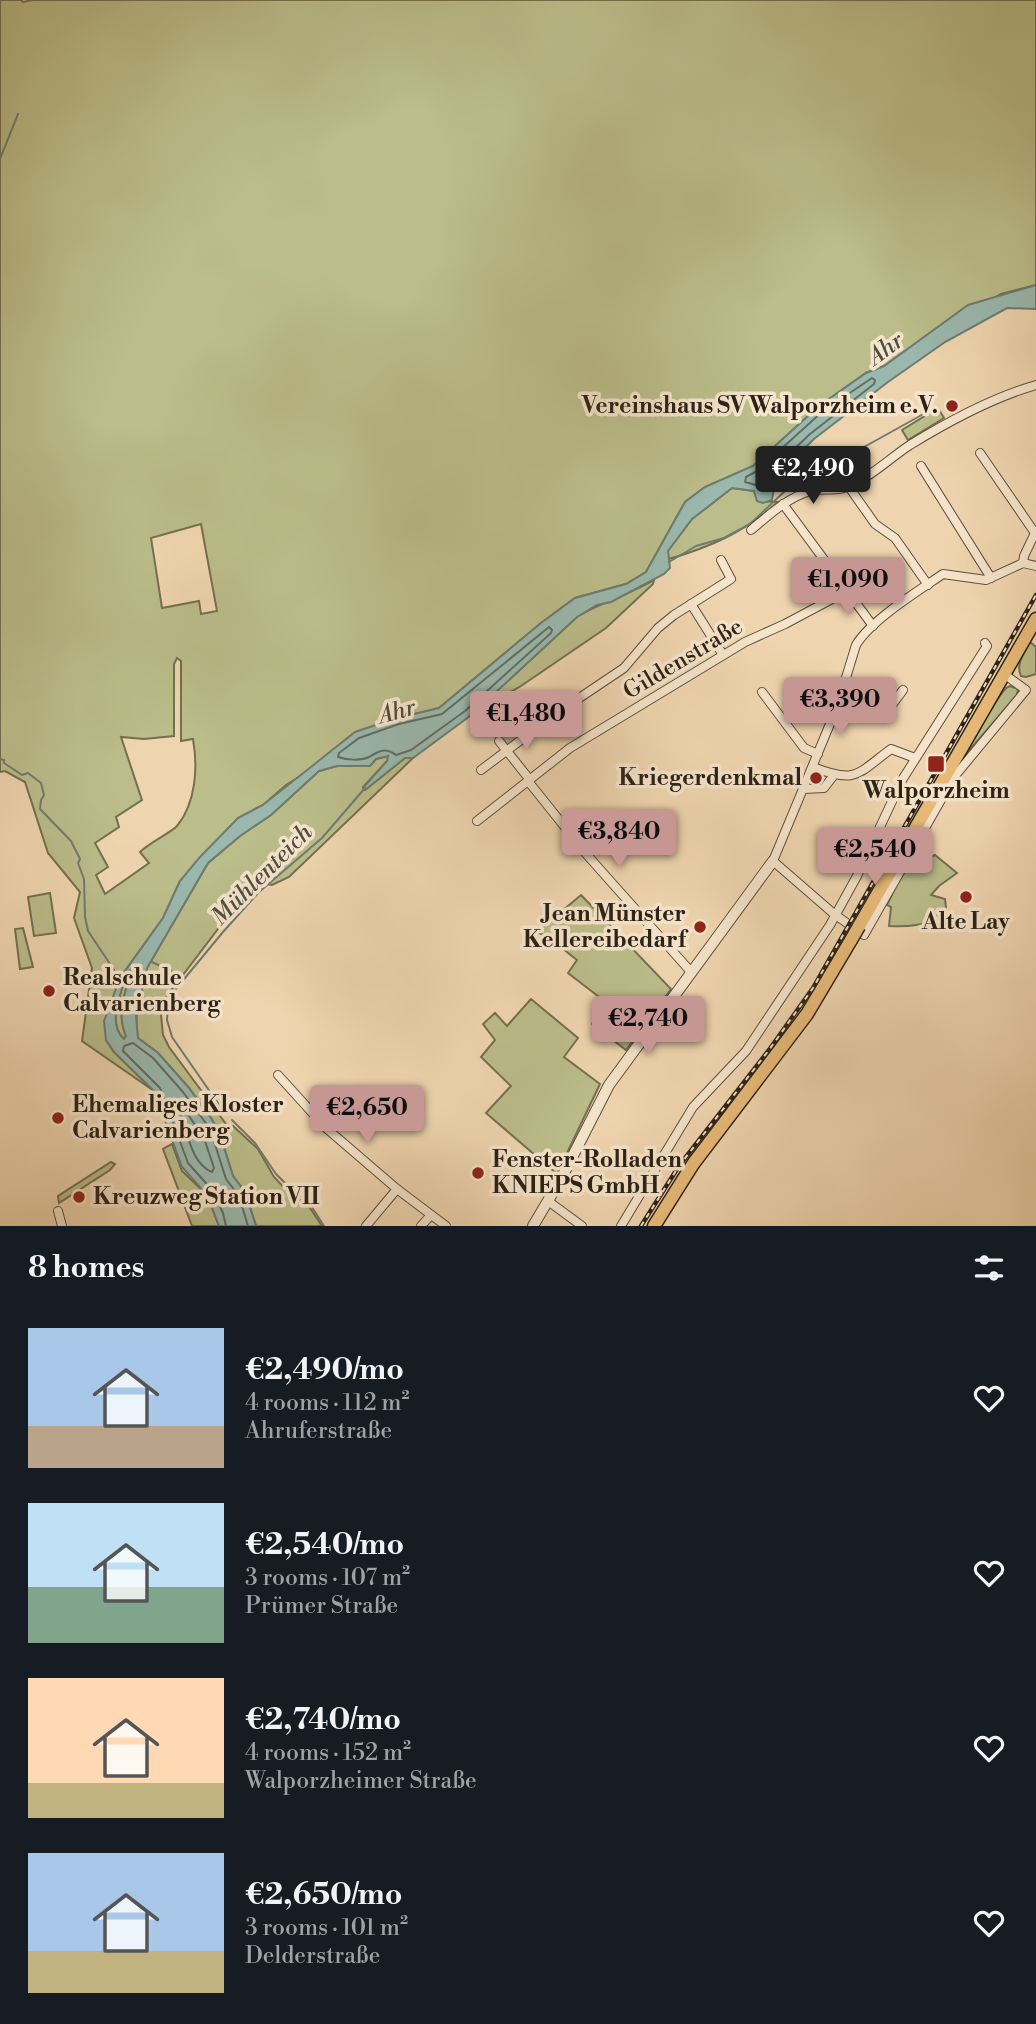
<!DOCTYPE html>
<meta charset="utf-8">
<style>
body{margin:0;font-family:"Libre Bodoni",serif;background:#242831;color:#f1f3f6;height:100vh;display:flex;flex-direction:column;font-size:26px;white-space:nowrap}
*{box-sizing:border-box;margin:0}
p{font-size:23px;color:#9ea1a6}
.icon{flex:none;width:38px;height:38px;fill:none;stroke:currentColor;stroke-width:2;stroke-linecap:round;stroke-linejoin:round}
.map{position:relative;height:1226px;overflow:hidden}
.panel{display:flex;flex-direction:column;background:#171b24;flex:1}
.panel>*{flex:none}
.price{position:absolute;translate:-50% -60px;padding:0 16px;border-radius:7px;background:#c59692;color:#111;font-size:23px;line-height:46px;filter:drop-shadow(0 2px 4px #0008)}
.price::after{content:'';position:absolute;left:50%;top:42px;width:21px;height:16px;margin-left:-10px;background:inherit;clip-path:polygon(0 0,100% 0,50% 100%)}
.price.current{background:#222;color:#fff}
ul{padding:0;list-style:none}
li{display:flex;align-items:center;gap:21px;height:175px;padding:0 28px}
li span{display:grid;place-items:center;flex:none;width:196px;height:140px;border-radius:0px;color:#555}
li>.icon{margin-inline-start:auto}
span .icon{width:84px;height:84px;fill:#fffc;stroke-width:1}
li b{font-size:30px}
h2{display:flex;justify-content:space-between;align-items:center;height:84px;padding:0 28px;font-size:30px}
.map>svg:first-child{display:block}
.green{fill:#bbbd8a;stroke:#747050;stroke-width:2;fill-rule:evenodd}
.water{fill:#9ab8ad;stroke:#6e7c71;stroke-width:2;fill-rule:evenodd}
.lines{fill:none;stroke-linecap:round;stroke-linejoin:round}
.shore{stroke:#636d62;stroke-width:2}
.stream{stroke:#6e7c71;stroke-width:2}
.minor-casing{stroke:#5d4f3c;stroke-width:10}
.tertiary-casing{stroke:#5d4f3c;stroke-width:12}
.primary-casing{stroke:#2c2216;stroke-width:15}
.minor{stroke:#f5e4cb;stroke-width:8}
.tertiary{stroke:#f5e4cb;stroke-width:10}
.primary{stroke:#e8ba78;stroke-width:12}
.rail-casing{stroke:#2c2216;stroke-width:4.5}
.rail{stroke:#f5e4cb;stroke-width:2;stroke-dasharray:5;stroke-linecap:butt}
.primary-bridge-casing{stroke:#2c2216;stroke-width:15;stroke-linecap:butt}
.primary-bridge{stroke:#e8ba78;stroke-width:12}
.poi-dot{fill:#8f2418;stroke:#f5e4cb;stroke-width:2.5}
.labels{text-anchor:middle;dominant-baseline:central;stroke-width:7;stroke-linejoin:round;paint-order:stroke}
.poi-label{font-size:23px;font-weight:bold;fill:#2c2216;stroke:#f5e4cb;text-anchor:start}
.street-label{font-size:23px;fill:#2c2216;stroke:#f5e4cb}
.water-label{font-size:24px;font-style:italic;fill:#4d4f43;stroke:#f5e4cb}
</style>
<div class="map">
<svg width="1036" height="1226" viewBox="0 0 1036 1226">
<rect width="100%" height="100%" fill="#efd5af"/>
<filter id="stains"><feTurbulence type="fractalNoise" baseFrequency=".00286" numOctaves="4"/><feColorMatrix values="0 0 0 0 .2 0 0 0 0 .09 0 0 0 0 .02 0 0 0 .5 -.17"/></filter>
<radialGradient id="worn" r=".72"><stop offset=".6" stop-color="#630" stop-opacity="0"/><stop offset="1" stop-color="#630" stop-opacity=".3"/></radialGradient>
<g class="green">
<path d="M0 0H21L23 2 32 0H1036V285L1001 294 884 366 866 373 819 406 753 466 705 487 685 502 646 572 626 584 575 598 541 623 439 708 386 723 286 785 263 805 238 818 180 881 163 918 120 978 106 1040 114 1052 154 1091 82 1041 92 968 74 918 80 892 48 853 25 782 5 771 0 772ZM201 524 217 611 201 614 199 601 162 608 151 538ZM177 658 181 661V741L193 739C198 767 196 803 177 826 172 832 150 842 140 852L149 863 105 894 96 875 108 867 95 843 119 827 116 817 142 800 121 737 144 739 174 736V664Z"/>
<polygon points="938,408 944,418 908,440 902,430"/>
<path d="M732 488 754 491 758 501 778 502C745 532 710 547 669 559L667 552 692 519Z"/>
<path d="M654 580 653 584 606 628 521 686 470 716 577 617C601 602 629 595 654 580Z"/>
<path d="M1030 642 1036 647V674L1026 677 1021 676C1015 664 1025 652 1030 642Z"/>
<polygon points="1010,686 1018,689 1017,695 954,768 999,697 1006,688"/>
<polygon points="506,710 520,729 516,733 520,738 507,748 490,722"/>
<path d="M389 756 387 761 363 787 365 790 405 758H413L289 877 272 885 261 883 218 929 164 1000 161 1015 163 1035 169 1047 229 1128 233 1126 258 1149 274 1177 290 1194 308 1205 322 1226H256L245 1192 233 1176 219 1132 211 1118 189 1088 158 1053 138 1038C133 1014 141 991 147 968L208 863 240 836 271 815 319 771 337 766H370L376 759Z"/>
<path d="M935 855 957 873 939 886 931 895 945 899 946 908 937 913 938 917C922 926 908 927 889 926L891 907 887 905 904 869Z"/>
<polygon points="50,893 56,933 34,936 28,897"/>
<path d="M581 895 671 989 626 1050 592 1024 603 1000 568 973 577 960C563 950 553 938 537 932Z"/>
<polygon points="23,928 33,967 20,969 15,929"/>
<path d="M130 970 133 973C123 993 117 1015 126 1036L124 1039C106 1023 122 990 128 971Z"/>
<polygon points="531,999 578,1038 564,1057 600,1084 557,1174 486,1113 511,1086 481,1057 495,1040 483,1024 495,1013 507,1026"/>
<polygon points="172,1144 182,1171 207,1195 219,1226 192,1226 163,1149"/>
<polygon points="111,1162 115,1164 110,1170 59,1203 58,1196"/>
</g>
<path class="water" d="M1036 285V309L1007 308 945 342 888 382 814 439 776 476 772 500 763 503 757 501 754 491 732 488 692 519 668 551 670 568 664 574 611 602 597 605 577 617 470 716 413 758H405L365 790 363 788 387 761 388 756 376 759 370 766H337L319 771 271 815 240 836 208 863 147 968 136 1016 138 1038 158 1053 189 1088 211 1118 219 1132 233 1176 245 1192 256 1226H219L207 1195 182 1167 154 1091 114 1052 106 1040 104 1021 120 978 163 918 180 881 199 858 238 818 263 805 355 732 397 718 439 708 541 623 575 598 626 584 646 572 685 502 705 487 753 466 819 406 866 373 884 366 968 305ZM130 970 132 974C123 994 117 1015 126 1036L124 1039C106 1023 122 990 128 971Z"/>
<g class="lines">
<g class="shore">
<polygon points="872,378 875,380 874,384 810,434 772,470 766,489 762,490 756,485 745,482 746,477 757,471 823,411"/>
<path d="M549 627 552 630 551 633 465 711 411 750 396 755C385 747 379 751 369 757 361 761 346 760 338 757L339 753 359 738 399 724 442 714Z"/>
<path d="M183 1112 187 1113 204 1138 214 1168 212 1172C192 1164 188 1135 181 1116Z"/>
<polyline points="226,1226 223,1213 213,1191 188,1163 160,1088 123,1051 124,1046 133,1043 153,1058 183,1092 205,1122 212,1135 226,1179 239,1196 248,1226"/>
</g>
<g class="stream">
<polyline points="0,159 18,114"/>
<polyline points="669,562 696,546 724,538 750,524 785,491 936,407"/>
<polyline points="0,759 4,760 4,763 22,775 28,773 41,783 44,795 41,800 40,809 71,841 80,859 78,863 84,879 85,917 88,931 120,979"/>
<polyline points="152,962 185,978"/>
<polyline points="222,1109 172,1037 167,1020 168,1005 175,990 223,932 259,892 322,838 365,788"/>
<polyline points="232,1120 255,1143 276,1174 291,1189 308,1201 324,1226"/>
</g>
<g class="minor-casing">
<g id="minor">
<polyline points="980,453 1035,533"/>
<polyline points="921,466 991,578"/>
<polyline points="849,487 875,524 895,538 928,585"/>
<polyline points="783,504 873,626"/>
<path d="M751 530C769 515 787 498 810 491 823 488 840 492 852 485 873 475 890 458 910 445 949 421 991 398 1036 385"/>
<polyline points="1023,563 1024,556 1036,531"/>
<polyline points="691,604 723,655"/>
<path d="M1004 674 1026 690 954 777 864 935 834 914 773 861 837 707 856 645C871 620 918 591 943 574L986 580 1023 563 1036 566"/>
<polyline points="762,692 804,748 818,754"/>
<polyline points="839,699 883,717 903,690"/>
<polyline points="499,741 530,780"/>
<path d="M813 767C856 784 856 775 891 749L915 758"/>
<polyline points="481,770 554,715 624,668 658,628 674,615 731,579 721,560"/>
<polyline points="528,781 588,856 692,973"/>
<polyline points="804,789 824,788 834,775"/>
<polyline points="477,821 570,748 745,642 785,624 847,591"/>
<polyline points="278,1075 326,1128 397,1189 446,1226"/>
<polyline points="548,1201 582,1226"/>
<polyline points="58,1211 62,1226"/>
<polyline points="366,1226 397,1189"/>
<polyline points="421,1226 431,1215"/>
<polyline points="621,1226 693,1107 746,1051 830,925 857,876 902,780 987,646 985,643"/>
</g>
</g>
<g class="tertiary-casing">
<polyline id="tertiary" points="533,1226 562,1177 609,1085 773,861"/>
</g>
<g class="primary-casing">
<g id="primary">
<polyline points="859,926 1036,619"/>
<polyline points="654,1226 693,1164 807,1014 851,940"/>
</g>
</g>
<use href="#minor" class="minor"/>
<use href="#tertiary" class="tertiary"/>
<use href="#primary" class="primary"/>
<g class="rail-casing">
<polyline id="rail" points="641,1226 679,1166 769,1050 813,988 1036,595"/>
</g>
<use href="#rail" class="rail"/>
<g class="primary-bridge-casing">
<polyline id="primary-bridge" points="851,940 859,926"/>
</g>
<use href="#primary-bridge" class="primary-bridge"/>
</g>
<g class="poi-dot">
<circle cx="952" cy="406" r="7"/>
<rect x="927" y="755" width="18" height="18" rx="3.5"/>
<circle cx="816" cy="778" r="7"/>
<circle cx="966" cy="897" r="7"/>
<circle cx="700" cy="927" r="7"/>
<circle cx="49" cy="991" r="7"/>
<circle cx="58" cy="1118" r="7"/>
<circle cx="478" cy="1173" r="7"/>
<circle cx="79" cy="1197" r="7"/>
</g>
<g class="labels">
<g class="poi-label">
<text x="938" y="406" text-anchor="end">Vereinshaus SV Walporzheim e.V.</text>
<text x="802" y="778" text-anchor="end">Kriegerdenkmal</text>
<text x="936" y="791" text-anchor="middle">Walporzheim</text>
<text x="686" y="914" text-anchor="end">Jean Münster<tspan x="686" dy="26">Kellereibedarf</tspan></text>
<text x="966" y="922" text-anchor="middle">Alte Lay</text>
<text x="63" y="978">Realschule<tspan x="63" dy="26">Calvarienberg</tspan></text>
<text x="72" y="1105">Ehemaliges Kloster<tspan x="72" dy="26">Calvarienberg</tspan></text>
<text x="492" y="1160">Fenster-Rolladen<tspan x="492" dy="26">KNIEPS GmbH</tspan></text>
<text x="93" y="1197">Kreuzweg Station VII</text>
</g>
<g class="street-label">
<text transform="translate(683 659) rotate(-31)">Gildenstraße</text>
</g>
<g class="water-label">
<text transform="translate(886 349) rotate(-36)">Ahr</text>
<text transform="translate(397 712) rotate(-15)">Ahr</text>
<text transform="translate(262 875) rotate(-45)">Mühlenteich</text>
</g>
</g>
<rect width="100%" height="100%" filter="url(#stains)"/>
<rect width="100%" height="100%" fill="url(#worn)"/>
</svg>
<b class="price current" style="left:813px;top:506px">€2,490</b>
<b class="price" style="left:848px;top:617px">€1,090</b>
<b class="price" style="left:840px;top:737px">€3,390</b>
<b class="price" style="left:526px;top:751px">€1,480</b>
<b class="price" style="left:619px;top:869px">€3,840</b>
<b class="price" style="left:875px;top:887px">€2,540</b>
<b class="price" style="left:648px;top:1056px">€2,740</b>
<b class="price" style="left:367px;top:1145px">€2,650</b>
</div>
<section class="panel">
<h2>8 homes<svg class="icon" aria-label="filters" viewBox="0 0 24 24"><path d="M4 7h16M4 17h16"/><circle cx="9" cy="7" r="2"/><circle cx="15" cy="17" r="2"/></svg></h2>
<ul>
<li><span style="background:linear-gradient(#a9c7e8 70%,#b9a48a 0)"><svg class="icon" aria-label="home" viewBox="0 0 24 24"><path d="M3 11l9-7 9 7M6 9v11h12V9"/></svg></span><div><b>€2,490/mo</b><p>4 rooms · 112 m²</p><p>Ahruferstraße</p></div><svg class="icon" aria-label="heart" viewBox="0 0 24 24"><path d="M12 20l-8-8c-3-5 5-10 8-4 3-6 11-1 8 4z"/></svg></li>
<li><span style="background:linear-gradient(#bfe0f5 60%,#7fa58c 0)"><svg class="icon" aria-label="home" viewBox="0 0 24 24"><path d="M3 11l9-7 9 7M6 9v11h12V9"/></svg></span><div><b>€2,540/mo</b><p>3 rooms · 107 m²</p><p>Prümer Straße</p></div><svg class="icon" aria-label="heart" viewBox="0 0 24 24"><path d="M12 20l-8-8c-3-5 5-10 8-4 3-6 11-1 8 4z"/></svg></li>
<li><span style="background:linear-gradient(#ffd9b3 75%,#c2b280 0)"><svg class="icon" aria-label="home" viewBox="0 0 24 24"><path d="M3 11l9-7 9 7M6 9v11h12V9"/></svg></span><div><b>€2,740/mo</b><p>4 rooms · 152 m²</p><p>Walporzheimer Straße</p></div><svg class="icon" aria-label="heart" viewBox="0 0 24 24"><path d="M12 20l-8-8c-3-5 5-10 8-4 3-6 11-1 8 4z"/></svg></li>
<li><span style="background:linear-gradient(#a9c7e8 70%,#c2b280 0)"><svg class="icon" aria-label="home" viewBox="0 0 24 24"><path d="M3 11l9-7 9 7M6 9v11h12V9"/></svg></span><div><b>€2,650/mo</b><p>3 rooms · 101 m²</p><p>Delderstraße</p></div><svg class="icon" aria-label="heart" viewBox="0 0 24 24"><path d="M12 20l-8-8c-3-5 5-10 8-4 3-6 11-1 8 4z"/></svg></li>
</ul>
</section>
